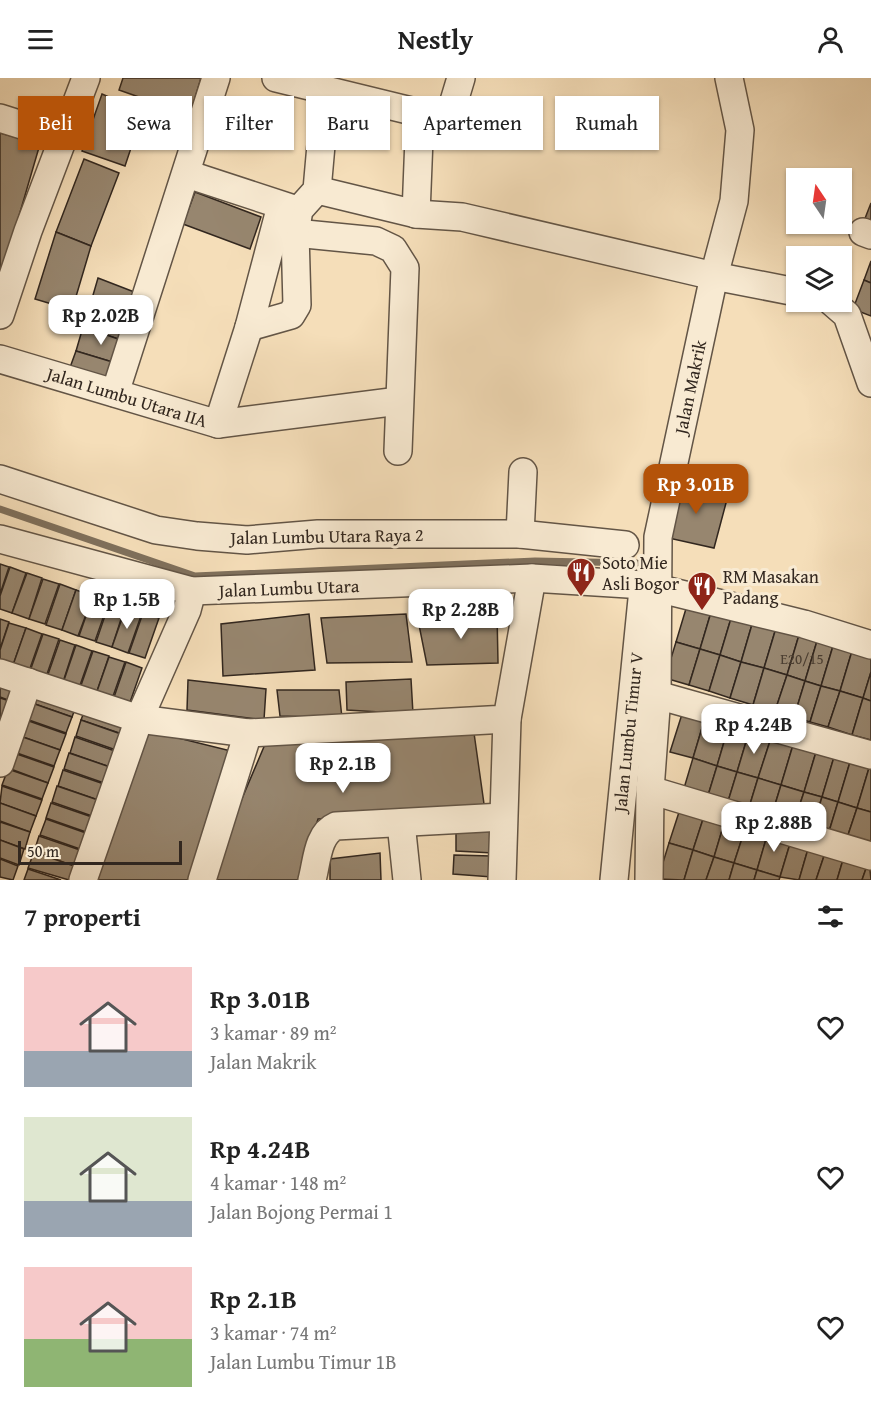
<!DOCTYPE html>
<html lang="id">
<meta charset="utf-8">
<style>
body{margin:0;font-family:"Gentium Book Plus",serif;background:#f6f6f6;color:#222;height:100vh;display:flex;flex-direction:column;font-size:22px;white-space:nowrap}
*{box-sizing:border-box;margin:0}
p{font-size:20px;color:#767676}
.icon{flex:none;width:33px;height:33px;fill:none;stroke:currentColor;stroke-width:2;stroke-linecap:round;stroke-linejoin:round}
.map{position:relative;height:802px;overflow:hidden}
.panel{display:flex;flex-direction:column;background:#fff;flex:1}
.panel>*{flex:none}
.banner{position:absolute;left:18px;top:18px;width:836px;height:54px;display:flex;gap:12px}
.needle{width:39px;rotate:347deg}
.controls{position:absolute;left:786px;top:90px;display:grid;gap:12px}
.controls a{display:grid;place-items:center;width:66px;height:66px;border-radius:0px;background:#fff;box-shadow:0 2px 4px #0004;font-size:30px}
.scale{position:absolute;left:18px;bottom:15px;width:164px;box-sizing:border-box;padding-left:6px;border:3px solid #32271f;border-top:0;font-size:16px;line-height:21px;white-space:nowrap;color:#32271f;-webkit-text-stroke:4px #f8ead2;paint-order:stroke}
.price{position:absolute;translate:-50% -51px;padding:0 14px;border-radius:12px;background:#fff;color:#222;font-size:20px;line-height:39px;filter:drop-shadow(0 2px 3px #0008)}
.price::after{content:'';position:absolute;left:50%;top:36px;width:18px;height:14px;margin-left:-9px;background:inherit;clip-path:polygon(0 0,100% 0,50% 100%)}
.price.selected{background:#b45309;color:#fff}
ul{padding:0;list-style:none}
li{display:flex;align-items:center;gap:18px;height:150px;padding:0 24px}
li span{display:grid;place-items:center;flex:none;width:168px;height:120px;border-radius:0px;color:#555}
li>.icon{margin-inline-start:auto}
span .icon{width:72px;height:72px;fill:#fffc;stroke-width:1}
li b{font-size:26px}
h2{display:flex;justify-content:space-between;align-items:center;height:72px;padding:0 24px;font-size:26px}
.chip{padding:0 21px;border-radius:0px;background:#fff;box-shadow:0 2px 4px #0004;font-size:21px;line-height:54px}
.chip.selected{background:#b45309;color:#fff}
header{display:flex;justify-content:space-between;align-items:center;height:78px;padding:0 24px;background:#fff;font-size:27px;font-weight:600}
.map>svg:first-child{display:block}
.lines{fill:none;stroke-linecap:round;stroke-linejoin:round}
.stream{stroke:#7f705c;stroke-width:7}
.building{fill:#97866f;stroke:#32271f;stroke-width:1.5}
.minor-casing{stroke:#635546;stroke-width:30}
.minor{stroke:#f8ead2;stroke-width:27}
.labels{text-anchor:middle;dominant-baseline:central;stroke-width:6;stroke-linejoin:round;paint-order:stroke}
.number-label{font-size:15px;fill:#4b3f33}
.street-label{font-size:18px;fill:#32271f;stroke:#f8ead2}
.poi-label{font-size:18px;fill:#32271f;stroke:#f8ead2;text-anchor:start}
</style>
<header><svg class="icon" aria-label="menu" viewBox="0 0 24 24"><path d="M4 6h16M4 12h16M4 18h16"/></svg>Nestly<svg class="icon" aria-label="person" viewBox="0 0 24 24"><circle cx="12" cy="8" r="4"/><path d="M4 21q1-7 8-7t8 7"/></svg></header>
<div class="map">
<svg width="871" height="802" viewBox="0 0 871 802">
<rect width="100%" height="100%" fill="#f5deb9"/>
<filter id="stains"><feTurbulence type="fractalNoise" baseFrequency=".00333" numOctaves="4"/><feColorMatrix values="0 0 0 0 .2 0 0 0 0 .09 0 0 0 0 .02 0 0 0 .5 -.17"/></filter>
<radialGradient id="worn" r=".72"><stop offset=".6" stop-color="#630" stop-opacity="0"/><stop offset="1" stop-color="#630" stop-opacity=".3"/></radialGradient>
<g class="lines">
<polyline class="stream" points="0,431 195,498 535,483 639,485"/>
</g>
<g class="building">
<polygon points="123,0 201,0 190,37 119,12"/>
<polygon points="102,16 143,34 125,88 82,73"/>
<polygon points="0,55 40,66 0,203"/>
<polygon points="84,81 119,95 91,168 56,154"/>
<polygon points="195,114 261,139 250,171 183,146"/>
<polygon points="871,125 871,145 864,143"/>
<polygon points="56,154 91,168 72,232 35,221"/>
<polygon points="871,183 871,205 864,202"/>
<polygon points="98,200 142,217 135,239 91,224"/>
<polygon points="864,202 871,205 871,238 853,231"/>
<polygon points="91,224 135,239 127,264 83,249"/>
<polygon points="83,249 127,264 119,286 76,273"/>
<polygon points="76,273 119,286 112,309 68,295"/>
<polygon points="674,408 730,410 714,470 664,459"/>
<polygon points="0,486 9,489 0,516"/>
<polygon points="10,489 26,495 12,535 0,531 0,518"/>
<polygon points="27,495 42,500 29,541 12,535"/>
<polygon points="43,501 59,506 45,546 29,541"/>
<polygon points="60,506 76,512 62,552 46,547"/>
<polygon points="76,512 93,518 78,558 62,552"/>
<polygon points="93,518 109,523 95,563 79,558"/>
<polygon points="110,523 125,529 112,569 96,564"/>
<polygon points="688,524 712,531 700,571 676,564"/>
<polygon points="126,529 142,535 128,575 112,569"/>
<polygon points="712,531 732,537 720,577 700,571"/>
<polygon points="143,535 159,540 145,580 129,575"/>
<polygon points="497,535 498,585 427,587 418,542"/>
<polygon points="309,536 315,592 223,598 221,546"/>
<polygon points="406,536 412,584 327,585 321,540"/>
<polygon points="732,537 753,543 741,584 720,577"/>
<polygon points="0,541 9,544 0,571"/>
<polygon points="753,543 776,550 764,590 741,584"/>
<polygon points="9,545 26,550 12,590 0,586 0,572"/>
<polygon points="26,550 42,556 28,596 12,590"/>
<polygon points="776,550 799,557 787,597 764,590"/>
<polygon points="43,556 59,561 45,602 29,596"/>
<polygon points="799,557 817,563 805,603 787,597"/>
<polygon points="60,562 75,567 62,607 46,602"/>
<polygon points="817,563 833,568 821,608 805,603"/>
<polygon points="676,564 700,571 689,607 665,600"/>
<polygon points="76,567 92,573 78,613 62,608"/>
<polygon points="833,568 852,573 840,613 821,608"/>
<polygon points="700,571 720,577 709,613 689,607"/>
<polygon points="93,573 109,578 95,619 79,613"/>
<polygon points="852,573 871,579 871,594 863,620 840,613"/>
<polygon points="720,577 741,584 730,620 709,613"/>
<polygon points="109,579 125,584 111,624 95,619"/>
<polygon points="126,584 142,590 128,630 112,625"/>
<polygon points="741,584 764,590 753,627 730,620"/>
<polygon points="764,590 787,597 775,633 753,627"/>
<polygon points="871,594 871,623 863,620"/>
<polygon points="787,597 805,603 794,639 775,633"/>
<polygon points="0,601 21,609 16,625 0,619"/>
<polygon points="411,601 413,636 347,632 346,604"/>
<polygon points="188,602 266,611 264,642 187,632"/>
<polygon points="805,603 821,608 810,644 794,639"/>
<polygon points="821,608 840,613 828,649 810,644"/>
<polygon points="38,609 78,623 72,639 32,625"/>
<polygon points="277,612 339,612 342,640 280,638"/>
<polygon points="840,613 863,620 852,657 828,649"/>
<polygon points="0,620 16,625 10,641 0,638"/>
<polygon points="863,620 871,623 871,662 852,657"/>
<polygon points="32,625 72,639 66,655 26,641"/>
<polygon points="87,626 127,640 122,656 81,642"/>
<polygon points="683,633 705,640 693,680 670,674"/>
<polygon points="705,640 729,647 717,688 693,680"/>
<polygon points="26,642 66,656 60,672 20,658"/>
<polygon points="81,642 121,656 116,672 76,658"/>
<polygon points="729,647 749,654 737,694 717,688"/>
<polygon points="146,652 231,673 190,802 93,802"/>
<polygon points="749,654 771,660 758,700 737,694"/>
<polygon points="474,655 485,733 318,741 300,802 214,802 232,744 266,664"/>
<polygon points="20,658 60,672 54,688 14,674"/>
<polygon points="75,659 115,673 110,689 70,675"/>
<polygon points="771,660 793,667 781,707 758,700"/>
<polygon points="793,667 816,674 804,714 781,707"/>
<polygon points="816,674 834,679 822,719 804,714"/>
<polygon points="14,675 54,689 48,705 8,690"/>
<polygon points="69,675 110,689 104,705 64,691"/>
<polygon points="834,679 850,684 838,724 822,719"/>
<polygon points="693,680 717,688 706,724 682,717"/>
<polygon points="850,684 869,690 857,730 838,724"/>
<polygon points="717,688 737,694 726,730 706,724"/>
<polygon points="869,690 871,690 871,734 857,730"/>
<polygon points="8,691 48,705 42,721 2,707"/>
<polygon points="63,692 104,706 98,722 58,708"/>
<polygon points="737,694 758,700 747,736 726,730"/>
<polygon points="758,700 781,707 770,743 747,736"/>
<polygon points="781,707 804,714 792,750 770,743"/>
<polygon points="2,708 42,722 36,738 0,725"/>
<polygon points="57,708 98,722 92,738 52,724"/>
<polygon points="804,714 822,719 811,755 792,750"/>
<polygon points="822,719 838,724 827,760 811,755"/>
<polygon points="838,724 857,730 845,766 827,760"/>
<polygon points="0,725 36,738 30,754 0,743"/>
<polygon points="51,725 92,739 86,754 46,740"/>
<polygon points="682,725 706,732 693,772 669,765"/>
<polygon points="857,730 871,734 871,766 845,766"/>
<polygon points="706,732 726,739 714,779 693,772"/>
<polygon points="726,739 747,745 734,785 714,779"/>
<polygon points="46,741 86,755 80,771 40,757"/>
<polygon points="0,744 30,754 25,771 0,762"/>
<polygon points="747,745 769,751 757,792 734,785"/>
<polygon points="456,751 493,752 493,775 456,773"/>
<polygon points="769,751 792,759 780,799 757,792"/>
<polygon points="39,758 80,772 74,788 34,774"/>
<polygon points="792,759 810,764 799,802 780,799"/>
<polygon points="0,762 24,771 19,787 0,780"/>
<polygon points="810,764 827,769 816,802 799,802"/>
<polygon points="669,765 693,772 684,802 658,801"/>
<polygon points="827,769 845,775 837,802 816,802"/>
<polygon points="693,772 714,779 706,802 684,802"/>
<polygon points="34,774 74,788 69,802 28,790"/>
<polygon points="380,775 381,802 330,802 330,781"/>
<polygon points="845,775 869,782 862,802 837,802"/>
<polygon points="454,777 491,778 492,799 453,796"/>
<polygon points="714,779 734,785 729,802 706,802"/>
<polygon points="0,781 18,788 13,802 0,799"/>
<polygon points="869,782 871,802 862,802"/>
<polygon points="734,785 757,792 754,802 729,802"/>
<polygon points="28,791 61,802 24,802"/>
<polygon points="757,792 780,799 779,802 754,802"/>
</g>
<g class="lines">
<g class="minor-casing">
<g id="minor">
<polyline points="276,0 420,35 446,33 452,30 461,0"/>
<polyline points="0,40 63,60"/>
<polyline points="187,96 297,132"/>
<polyline points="317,112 416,136 462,139 714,198 796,214"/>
<polyline points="416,136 420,35"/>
<polyline points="863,154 871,157"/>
<polyline points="295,155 376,163 393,171 405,190 398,373"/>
<polyline points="832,224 847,237 871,305"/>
<polyline points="0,237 28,153 86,0"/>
<polyline points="249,249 291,237 297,227 295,155 299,132 317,112 322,56"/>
<polyline points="0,281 218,346 399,323"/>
<polyline points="115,315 216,0"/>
<polyline points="218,346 249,249 281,128"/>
<polyline points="0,401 156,452 197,458 247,462 318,456 520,456 625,467"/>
<polyline points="520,456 523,394"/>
<polyline points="0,461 192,513 532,500 644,507 804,546 871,567"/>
<polyline points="0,595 139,641 248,655 507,641 532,500"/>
<polyline points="657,617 871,677"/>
<polyline points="0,685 28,604"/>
<polyline points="650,712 871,778"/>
<polyline points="401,745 407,802"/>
<polyline points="83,802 139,641 187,532 192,513"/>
<polyline points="202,802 248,655"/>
<path d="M312 802C317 784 317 756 336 748L503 739"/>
<polyline points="502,802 507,641"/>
<polyline points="614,802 643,511"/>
<polyline points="649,802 650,712 657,617 658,459 714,198 734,123 740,52 729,0"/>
</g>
</g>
<use href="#minor" class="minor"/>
</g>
<defs>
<g id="restaurant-pin" transform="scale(1.5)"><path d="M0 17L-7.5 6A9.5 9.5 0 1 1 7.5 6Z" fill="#8f2418" stroke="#f8ead2"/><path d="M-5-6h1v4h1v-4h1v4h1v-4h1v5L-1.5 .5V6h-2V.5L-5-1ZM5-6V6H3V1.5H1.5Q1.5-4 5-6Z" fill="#fff"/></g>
</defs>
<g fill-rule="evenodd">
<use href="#restaurant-pin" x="581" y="494"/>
<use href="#restaurant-pin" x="702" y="508"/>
</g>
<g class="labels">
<g class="number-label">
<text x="802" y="580">E20/15</text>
</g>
<g class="street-label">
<text transform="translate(690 309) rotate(-78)">Jalan Makrik</text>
<text transform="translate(127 319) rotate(17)">Jalan Lumbu Utara IIA</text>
<text transform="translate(327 458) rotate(-1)">Jalan Lumbu Utara Raya 2</text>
<text transform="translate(289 510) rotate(-2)">Jalan Lumbu Utara</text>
<text transform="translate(628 654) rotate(-84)">Jalan Lumbu Timur V</text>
</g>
<g class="poi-label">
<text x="602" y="484">Soto Mie<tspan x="602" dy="21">Asli Bogor</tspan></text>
<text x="723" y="498">RM Masakan<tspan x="723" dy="21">Padang</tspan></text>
</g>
</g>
<rect width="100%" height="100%" filter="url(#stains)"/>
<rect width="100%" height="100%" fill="url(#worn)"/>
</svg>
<div class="controls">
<a><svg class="needle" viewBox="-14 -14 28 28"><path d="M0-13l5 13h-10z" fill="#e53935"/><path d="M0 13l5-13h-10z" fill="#767676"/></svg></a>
<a><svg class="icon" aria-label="layers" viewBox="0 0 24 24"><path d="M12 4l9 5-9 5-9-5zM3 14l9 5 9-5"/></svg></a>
</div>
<div class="scale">50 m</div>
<b class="price" style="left:101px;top:268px">Rp 2.02B</b>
<b class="price selected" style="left:696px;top:437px">Rp 3.01B</b>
<b class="price" style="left:127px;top:552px">Rp 1.5B</b>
<b class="price" style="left:461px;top:562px">Rp 2.28B</b>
<b class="price" style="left:754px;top:677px">Rp 4.24B</b>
<b class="price" style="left:343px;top:716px">Rp 2.1B</b>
<b class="price" style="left:774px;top:775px">Rp 2.88B</b>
<div class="banner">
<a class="chip selected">Beli</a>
<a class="chip">Sewa</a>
<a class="chip">Filter</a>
<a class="chip">Baru</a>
<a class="chip">Apartemen</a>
<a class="chip">Rumah</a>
</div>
</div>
<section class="panel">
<h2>7 properti<svg class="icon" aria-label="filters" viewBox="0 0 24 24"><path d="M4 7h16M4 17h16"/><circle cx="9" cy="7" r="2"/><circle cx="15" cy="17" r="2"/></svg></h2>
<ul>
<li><span style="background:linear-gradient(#f6c9c9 70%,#9aa5b1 0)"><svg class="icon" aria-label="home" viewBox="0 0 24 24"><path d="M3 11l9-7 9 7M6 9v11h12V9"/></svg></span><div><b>Rp 3.01B</b><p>3 kamar · 89 m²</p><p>Jalan Makrik</p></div><svg class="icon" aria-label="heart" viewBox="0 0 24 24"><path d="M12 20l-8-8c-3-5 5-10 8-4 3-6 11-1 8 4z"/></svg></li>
<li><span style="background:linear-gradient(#dfe7d0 70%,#9aa5b1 0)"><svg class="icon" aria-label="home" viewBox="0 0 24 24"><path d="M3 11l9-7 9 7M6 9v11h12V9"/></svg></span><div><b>Rp 4.24B</b><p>4 kamar · 148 m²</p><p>Jalan Bojong Permai 1</p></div><svg class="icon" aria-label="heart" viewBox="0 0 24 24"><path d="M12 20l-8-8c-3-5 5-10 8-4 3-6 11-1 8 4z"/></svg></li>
<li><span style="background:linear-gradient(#f6c9c9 60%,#8fb573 0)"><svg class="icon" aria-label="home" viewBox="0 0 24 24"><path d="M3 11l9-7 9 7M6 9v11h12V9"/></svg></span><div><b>Rp 2.1B</b><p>3 kamar · 74 m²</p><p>Jalan Lumbu Timur 1B</p></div><svg class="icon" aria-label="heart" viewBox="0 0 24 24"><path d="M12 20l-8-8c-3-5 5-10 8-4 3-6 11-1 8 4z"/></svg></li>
</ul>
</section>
